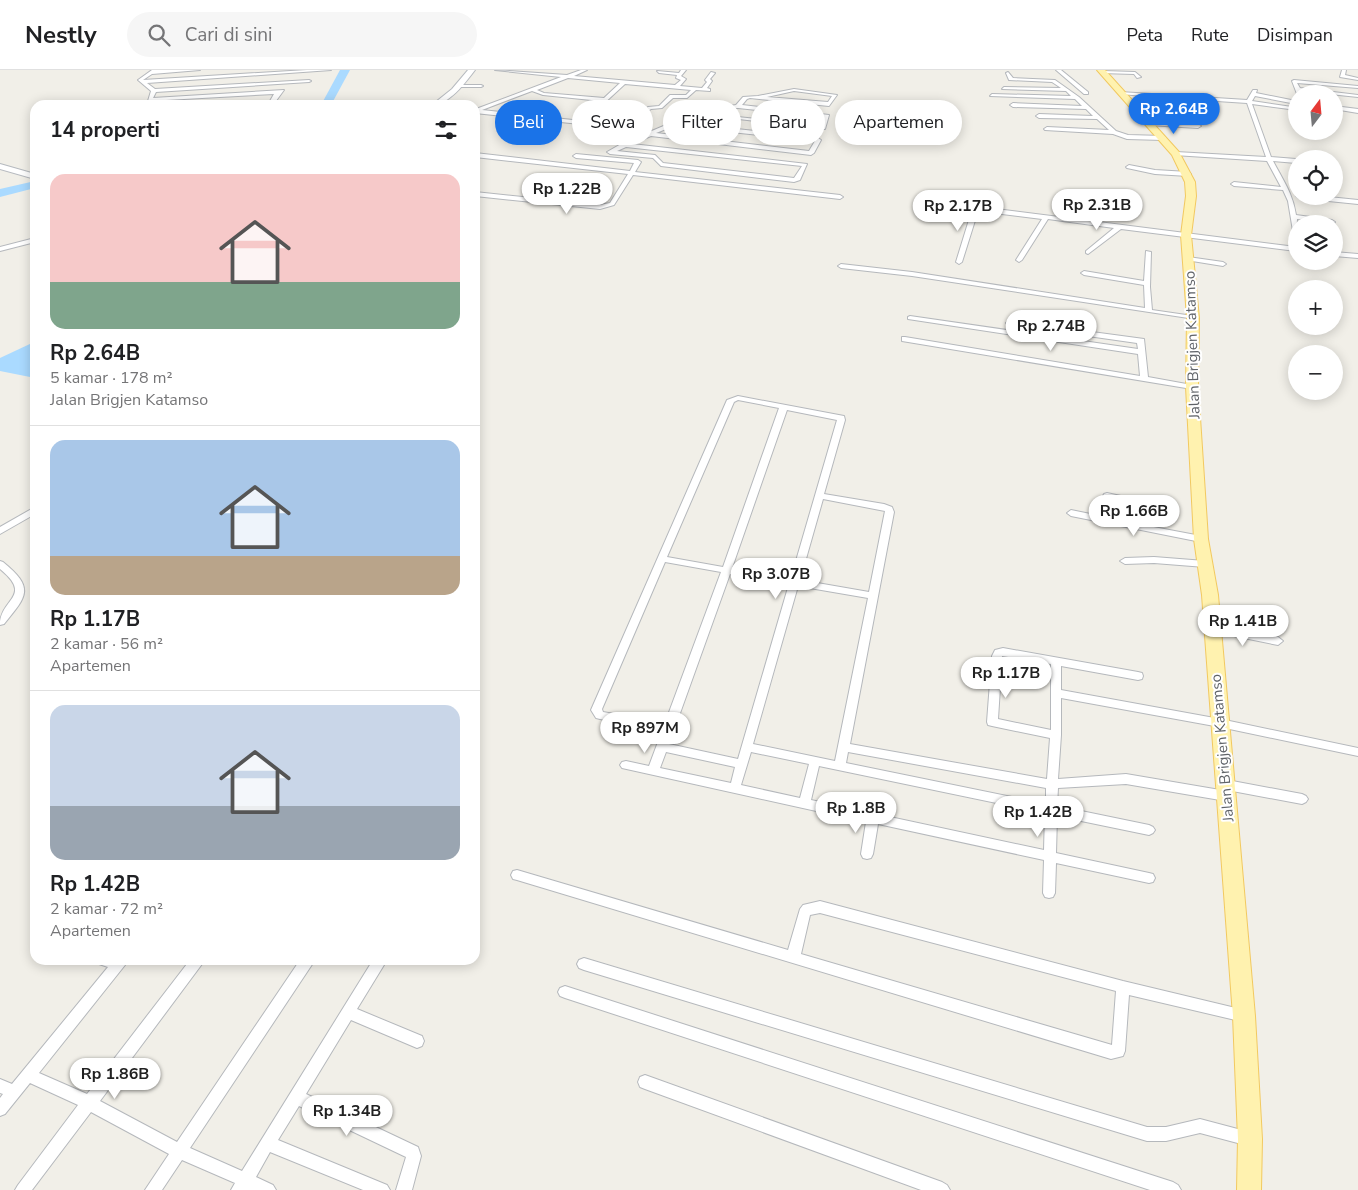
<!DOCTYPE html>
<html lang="id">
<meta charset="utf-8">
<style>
body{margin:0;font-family:"Nunito Sans",sans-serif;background:#f6f6f6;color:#202124;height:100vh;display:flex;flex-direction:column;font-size:19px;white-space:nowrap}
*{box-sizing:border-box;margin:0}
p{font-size:16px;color:#757577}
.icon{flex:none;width:28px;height:28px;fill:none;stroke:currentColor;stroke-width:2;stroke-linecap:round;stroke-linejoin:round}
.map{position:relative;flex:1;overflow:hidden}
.sheet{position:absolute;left:30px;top:30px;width:450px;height:865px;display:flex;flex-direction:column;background:#fff;border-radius:15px;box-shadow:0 2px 12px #0003}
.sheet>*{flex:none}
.top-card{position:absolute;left:495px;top:30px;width:475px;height:45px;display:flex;gap:10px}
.needle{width:32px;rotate:16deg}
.tools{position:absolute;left:1288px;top:15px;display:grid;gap:10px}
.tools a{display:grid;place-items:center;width:55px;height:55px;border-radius:50%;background:#fff;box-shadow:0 2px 12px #0003;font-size:25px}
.price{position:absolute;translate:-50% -42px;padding:0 11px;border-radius:18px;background:#fff;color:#222;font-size:16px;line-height:32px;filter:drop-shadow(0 1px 2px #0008)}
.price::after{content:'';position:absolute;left:50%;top:30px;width:15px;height:11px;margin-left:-8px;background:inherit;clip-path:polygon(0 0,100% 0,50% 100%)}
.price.current{background:#1a73e8;color:#fff}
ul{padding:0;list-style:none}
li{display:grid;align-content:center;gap:10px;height:265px;padding:0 20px}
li+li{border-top:1px solid #e0e0e0}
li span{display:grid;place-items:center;height:155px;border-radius:15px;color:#555}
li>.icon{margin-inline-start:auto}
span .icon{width:90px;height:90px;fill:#fffc;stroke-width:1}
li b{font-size:21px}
h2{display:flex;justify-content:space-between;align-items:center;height:60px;padding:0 20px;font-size:21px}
.tag{padding:0 18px;border-radius:22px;background:#fff;box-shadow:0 2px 12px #0003;font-size:18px;line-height:45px}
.tag.current{background:#1a73e8;color:#fff}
header{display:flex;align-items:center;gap:30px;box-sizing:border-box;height:70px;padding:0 25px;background:#fff;border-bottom:1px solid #e0e0e0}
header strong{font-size:24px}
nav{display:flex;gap:28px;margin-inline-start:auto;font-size:18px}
.search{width:350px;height:45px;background:#f6f6f6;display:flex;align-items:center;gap:12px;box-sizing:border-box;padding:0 18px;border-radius:28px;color:#757577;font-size:19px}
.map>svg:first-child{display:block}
.water{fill:#aadaff}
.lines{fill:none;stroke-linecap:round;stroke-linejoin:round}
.river{fill:#aadaff;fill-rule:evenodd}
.minor-casing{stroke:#b5b8bc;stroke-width:2}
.secondary-casing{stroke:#b6babf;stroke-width:2}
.primary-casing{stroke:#f2c960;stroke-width:2}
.minor{fill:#fff;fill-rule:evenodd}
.secondary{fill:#fff;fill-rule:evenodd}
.primary{fill:#fff2af;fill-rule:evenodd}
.labels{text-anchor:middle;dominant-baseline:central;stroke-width:4;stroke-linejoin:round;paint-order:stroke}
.street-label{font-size:15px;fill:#5f6368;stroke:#fff}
</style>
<header>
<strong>Nestly</strong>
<div class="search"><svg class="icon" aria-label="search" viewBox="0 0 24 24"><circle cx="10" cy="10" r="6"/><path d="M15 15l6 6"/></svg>Cari di sini</div>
<nav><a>Peta</a><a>Rute</a><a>Disimpan</a></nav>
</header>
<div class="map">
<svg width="1358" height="1120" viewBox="0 0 1358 1120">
<rect width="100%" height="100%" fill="#f1efe8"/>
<polygon class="water" points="32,273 35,274 35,308 0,301 0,288"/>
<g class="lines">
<g class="river">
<polygon points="340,0 350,0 331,35 321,35"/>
<polygon points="35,111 35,118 0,127 0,119"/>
</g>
<g class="minor-casing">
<g id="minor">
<polygon points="152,0 200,0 152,4 143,10 307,0 331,0 147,13 155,19 309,10 311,11 309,12 156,22 153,28 284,20 273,35 267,35 268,34 222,35 225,33 270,31 274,24 148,31 151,21 138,10"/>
<path d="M495 0 567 5 581 0H587L574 6 675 15 681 10 676 8 677 5 659 3 657 1 679 3 681 0H686L681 6 686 9 680 16 702 18 707 12 705 10 711 2 715 3 710 9 712 11 707 18 710 19V21L696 20 687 28H673L662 38 651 39 640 47 592 41 595 39 639 43 648 37 659 36 670 25H686L691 20 625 14 600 37 597 35 601 31 543 25 532 21 482 40 530 45 543 33 546 35 535 46 601 53 602 54 599 56 475 43 476 39 561 7ZM568 8 620 13 604 28 544 23 537 20Z"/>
<polygon points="1056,0 1061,0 1088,22 1088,24 1084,24"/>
<polygon points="1342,0 1346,0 1345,5 1358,8 1358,10 1340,7"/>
<polygon points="1103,1 1135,2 1141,7 1137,8 1134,4 1101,3"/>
<polygon points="1008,2 1013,8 1055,10 1079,27 1116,61 1128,65 1163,66 1166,68 1163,70 1127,69 1113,64 1045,60 1044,59 1047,57 1109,60 1097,49 1039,48 1036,46 1039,44 1093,46 1086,39 1013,37 1010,35 1013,33 1082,36 1075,29 990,26 992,24 1071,26 1066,21 1002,19 1004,17 1061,18 1052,12 1009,10 1006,3"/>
<polygon points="1294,10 1358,16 1358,18 1297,13 1300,18 1358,25 1358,27 1301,21 1302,24 1297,24 1292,11"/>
<polygon points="458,15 481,15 483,16 481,17 456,17"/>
<path d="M794 19 837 25 829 36 750 28 747 29 742 35 829 45 825 59 722 47 730 36 736 35 743 27 758 26ZM794 21 832 26 828 32 767 27ZM734 38H738L824 47 821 56 728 46Z"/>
<path d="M1253 20H1257L1256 23 1296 31V34L1255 26 1252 31 1292 37 1289 39 1252 34 1271 87 1296 89V93L1273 91C1283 110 1293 124 1296 145L1332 150 1335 152 1334 153 1297 149 1296 168 1294 167 1288 131 1283 120 1234 116 1231 114 1234 112 1281 117 1267 91 1174 85 1173 84 1176 82 1266 87 1247 33 1187 29 1188 38 1185 40 1182 38V30L1181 29 1120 24 1118 23 1120 22 1247 30Z"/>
<polygon points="1135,36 1161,36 1164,38 1161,40 1133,39"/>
<polygon points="1334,36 1358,39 1358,43 1334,39"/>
<path d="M673 52 818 68 821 70 814 83 811 85 651 66 632 74 807 94 800 110 794 112 661 96 653 88 610 84 607 82 621 74ZM674 56 815 71 809 81 656 63ZM626 77 802 96 794 108 663 93 655 85 617 81Z"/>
<polygon points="1150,52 1198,54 1201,56 1198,58 1148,55 1147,54"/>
<polygon points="475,83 630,101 634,93 576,88 573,86 576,84 638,90 641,92 635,102 840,125 843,127 840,129 633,105 614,135 600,139 475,126 475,122 600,135 610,133 628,104 475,87"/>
<polygon points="1129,95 1155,100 1188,102 1191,104 1188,106 1155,104 1127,98 1126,97"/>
<polygon points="1296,126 1319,126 1358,130 1358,134 1299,128"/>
<polygon points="933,131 1296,177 1296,181 1121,159 1088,184 1086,183 1086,181 1114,158 1048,149 1022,190 1019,192 1016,190 1042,149 978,141 962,192 959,194 956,192 972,140 931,134 930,133"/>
<polygon points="35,168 35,172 0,181 0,177"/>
<polygon points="1146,181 1151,182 1150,217 1152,240 1193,246 1195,247 1195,249 912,206 841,198 838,196 841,194 912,202 1145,238 1144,215 1084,205 1081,203 1084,201 1144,211"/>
<polygon points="1334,182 1358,184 1358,188 1334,186"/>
<polygon points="1188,187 1223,192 1226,194 1223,196 1186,190 1186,188"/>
<polygon points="910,246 1138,279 1137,273 1010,255 1006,253 1010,251 1144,269 1148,307 1192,315 1196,317 1192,319 902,271 902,267 905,267 1140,306 1138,284 908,249 908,247"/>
<path d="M738 326 844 346 845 350 824 424 884 434 892 437 894 442 850 674 1047 709 1050 668 992 656 988 655 987 652 992 586 995 580 1003 578 1138 602 1142 603 1143 606 1142 609 1138 610 1061 596V620L1220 649 1358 678V686L1220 657 1061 628V665L1058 709 1126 704 1226 721 1230 723 1232 726 1230 729 1226 731 1126 714 1058 718 1057 736 1149 755 1153 757 1155 760 1153 763 1149 765 1057 746 1056 783 1149 803 1153 804 1155 808 1153 812 1149 813 1056 793 1055 823 1053 827 1049 828 1045 827 1043 823 1044 790 878 754 873 784 871 788 867 789 863 788 861 784 866 752 622 698 620 695 622 692 626 691 649 696 662 661 600 649 596 648 591 640 727 330ZM738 330 779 338 723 497 667 487 734 332ZM787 340 837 350 791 508 732 498ZM823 429 885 441 869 522 800 510ZM665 492 721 502 665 653 603 642 602 639ZM730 504 789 514 738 689 669 674ZM798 516 868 528 835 691 753 674ZM1002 586 1051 594V660L998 649ZM666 682 735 697 731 713 660 698ZM751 682 809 694 800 728 741 715ZM848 682 1046 718V734L846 693ZM819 696 1045 743 1044 780 811 730Z"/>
<polygon points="1107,423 1139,430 1143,455 1201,466 1206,469 1201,472 1071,446 1067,443 1071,440 1134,453 1132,434 1104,428 1103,426 1104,424"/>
<polygon points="35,437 35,444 0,464 0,457"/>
<polygon points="1154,487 1205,491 1210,494 1205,497 1154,493 1125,494 1120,491 1125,488"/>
<path d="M0 491 3 492C35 518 27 526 4 554L0 555C0 528 34 527 0 499Z"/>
<polygon points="1213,556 1278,567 1283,571 1278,575 1209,561 1208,559"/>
<polygon points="1227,710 1302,724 1306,726 1308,729 1306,732 1302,734 1227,720 1223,718 1221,715 1223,712"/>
<path d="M517 800 788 880 800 839 803 835 820 831 1123 911 1244 940 1249 941 1251 946 1249 951 1244 952 1129 925 1125 981 1123 986 1111 989 517 810 513 809 511 805 513 801ZM820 843 1116 921 1112 975 801 884 810 845Z"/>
<polygon points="584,888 1147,1057 1166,1057 1200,1049 1249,1062 1254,1064 1256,1069 1254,1074 1249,1076 1200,1063 1166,1071 1147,1071 584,900 579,898 577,894 579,890"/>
<polygon points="97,890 129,890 39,1003 87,1024 190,890 205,890 100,1031 177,1072 300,890 315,890 190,1078 242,1101 373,890 387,890 357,939 422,966 424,971 422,976 417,978 351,950 306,1024 418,1077 421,1086 412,1120 396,1120 406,1087 299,1036 278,1070 387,1115 390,1120 363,1120 270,1082 256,1107 273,1115 276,1120 231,1120 235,1113 182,1090 162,1120 145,1120 169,1084 91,1042 32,1120 15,1120 18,1115 78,1035 30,1013 5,1044 0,1046 0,1028 3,1024 0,1023 0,1009 12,1014 108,897 99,894"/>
<polygon points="565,916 1173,1112 1178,1115 1181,1120 1150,1120 565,928 560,926 558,922 560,918"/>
<polygon points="645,1005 942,1112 947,1115 950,1120 921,1120 645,1019 640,1017 638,1012 640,1007"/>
</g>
</g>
<g class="secondary-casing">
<g id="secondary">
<path d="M468 0H475C465 13 449 35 432 35L452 19Z"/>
<polygon points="0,94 35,104 35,109 0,99"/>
</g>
</g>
<g class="primary-casing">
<polygon id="primary" points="1097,0 1105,0 1179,82 1195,112 1196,126 1191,165 1199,248 1198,317 1208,469 1218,525 1255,946 1262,1069 1261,1120 1237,1120 1238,1069 1233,946 1202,525 1194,469 1186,317 1187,248 1181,165 1186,126 1185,112 1172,85"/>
</g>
<use href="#minor" class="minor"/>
<use href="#secondary" class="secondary"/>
<use href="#primary" class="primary"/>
</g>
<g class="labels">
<g class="street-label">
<text transform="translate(1192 275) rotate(-92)">Jalan Brigjen Katamso</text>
<text transform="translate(1222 678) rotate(-95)">Jalan Brigjen Katamso</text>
</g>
</g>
</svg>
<div class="tools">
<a><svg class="needle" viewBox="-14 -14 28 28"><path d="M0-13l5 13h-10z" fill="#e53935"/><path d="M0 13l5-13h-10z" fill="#757577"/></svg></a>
<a><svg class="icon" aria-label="locate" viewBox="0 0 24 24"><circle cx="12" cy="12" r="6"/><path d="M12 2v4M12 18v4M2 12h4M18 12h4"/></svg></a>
<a><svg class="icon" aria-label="layers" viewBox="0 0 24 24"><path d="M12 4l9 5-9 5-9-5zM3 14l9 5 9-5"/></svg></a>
<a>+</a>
<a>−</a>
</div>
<b class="price current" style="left:1174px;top:65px">Rp 2.64B</b>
<b class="price" style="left:567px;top:145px">Rp 1.22B</b>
<b class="price" style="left:1097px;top:161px">Rp 2.31B</b>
<b class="price" style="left:958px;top:162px">Rp 2.17B</b>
<b class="price" style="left:1051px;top:282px">Rp 2.74B</b>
<b class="price" style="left:1134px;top:467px">Rp 1.66B</b>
<b class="price" style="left:776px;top:530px">Rp 3.07B</b>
<b class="price" style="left:1243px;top:577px">Rp 1.41B</b>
<b class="price" style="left:1006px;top:629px">Rp 1.17B</b>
<b class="price" style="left:645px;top:684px">Rp 897M</b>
<b class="price" style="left:856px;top:764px">Rp 1.8B</b>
<b class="price" style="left:1038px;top:768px">Rp 1.42B</b>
<b class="price" style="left:115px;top:1030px">Rp 1.86B</b>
<b class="price" style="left:347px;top:1067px">Rp 1.34B</b>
<div class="top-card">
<a class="tag current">Beli</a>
<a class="tag">Sewa</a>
<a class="tag">Filter</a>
<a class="tag">Baru</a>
<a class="tag">Apartemen</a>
</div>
<section class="sheet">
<h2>14 properti<svg class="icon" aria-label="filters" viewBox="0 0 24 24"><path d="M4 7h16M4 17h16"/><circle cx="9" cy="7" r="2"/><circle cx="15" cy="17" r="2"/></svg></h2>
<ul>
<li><span style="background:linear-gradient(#f6c9c9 70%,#7fa58c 0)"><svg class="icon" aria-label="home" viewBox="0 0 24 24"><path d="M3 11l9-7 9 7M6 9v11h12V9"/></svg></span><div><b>Rp 2.64B</b><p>5 kamar · 178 m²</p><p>Jalan Brigjen Katamso</p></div></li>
<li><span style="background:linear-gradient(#a9c7e8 75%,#b9a48a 0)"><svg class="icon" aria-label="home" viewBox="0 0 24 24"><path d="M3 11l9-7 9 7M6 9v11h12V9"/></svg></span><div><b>Rp 1.17B</b><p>2 kamar · 56 m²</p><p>Apartemen</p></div></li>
<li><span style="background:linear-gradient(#c9d6e8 65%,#9aa5b1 0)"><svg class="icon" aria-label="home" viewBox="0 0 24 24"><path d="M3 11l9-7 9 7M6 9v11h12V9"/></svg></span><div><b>Rp 1.42B</b><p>2 kamar · 72 m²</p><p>Apartemen</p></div></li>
</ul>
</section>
</div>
